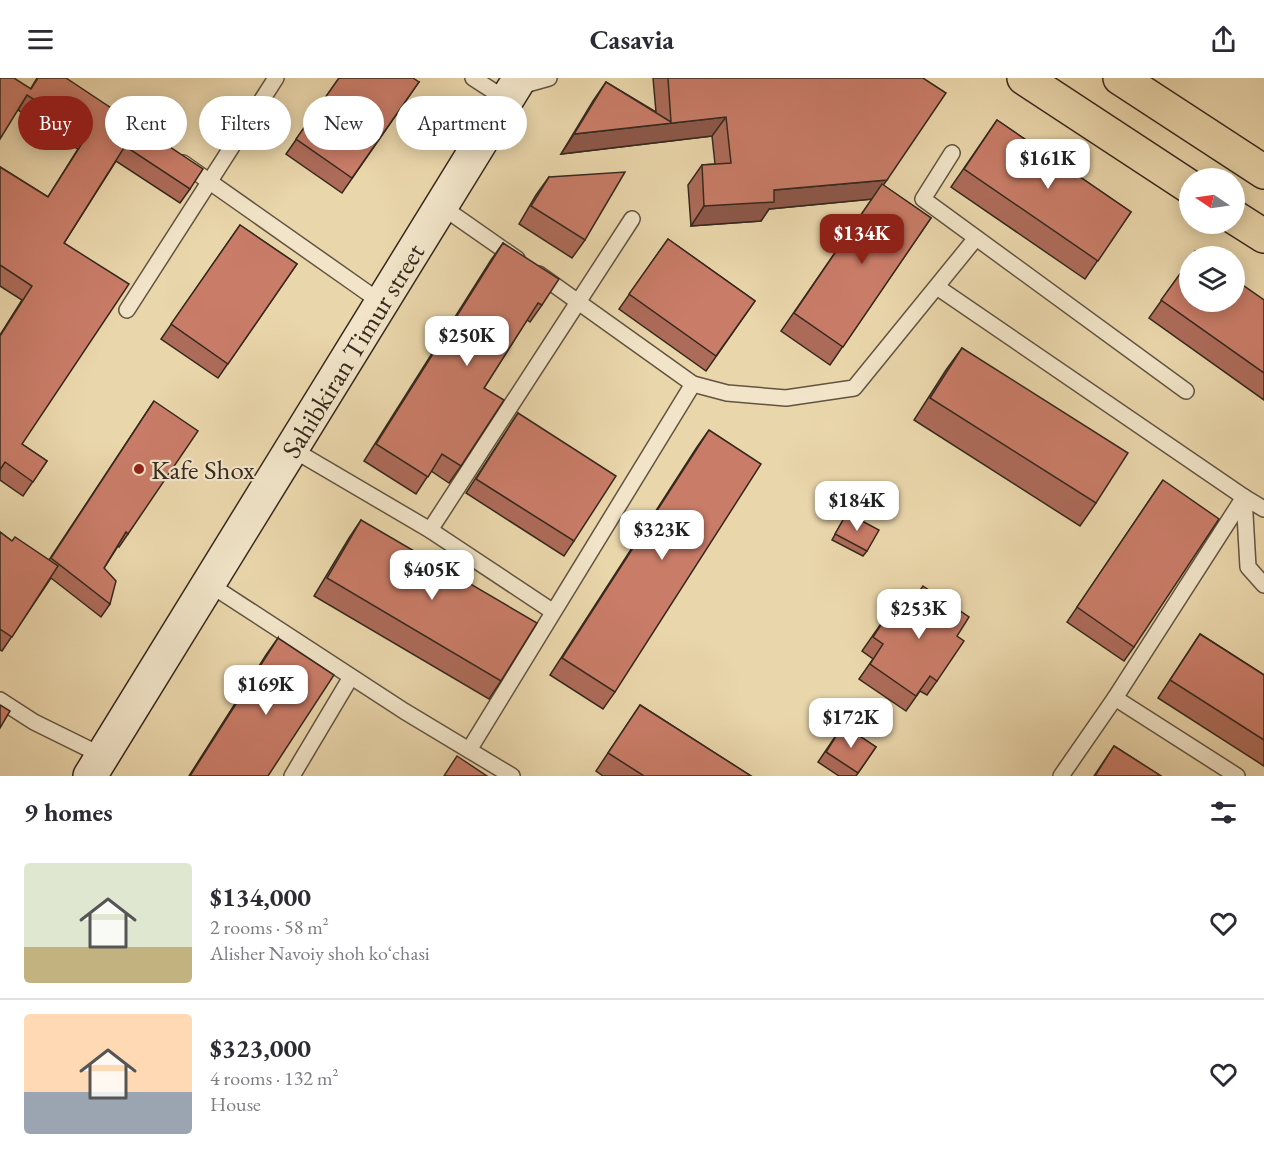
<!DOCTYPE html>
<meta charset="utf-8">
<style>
body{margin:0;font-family:"EB Garamond",serif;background:#f7f7f7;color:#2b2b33;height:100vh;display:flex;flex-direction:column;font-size:22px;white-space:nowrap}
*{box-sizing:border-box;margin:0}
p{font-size:20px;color:#7c7c81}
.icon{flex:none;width:33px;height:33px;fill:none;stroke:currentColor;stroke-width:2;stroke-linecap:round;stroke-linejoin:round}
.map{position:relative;height:698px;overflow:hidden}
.panel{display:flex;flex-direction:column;background:#fff;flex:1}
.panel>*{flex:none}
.top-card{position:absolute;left:18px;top:18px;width:600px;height:54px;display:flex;gap:12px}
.needle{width:39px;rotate:283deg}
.fabs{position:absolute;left:1179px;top:90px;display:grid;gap:12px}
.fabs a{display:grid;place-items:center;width:66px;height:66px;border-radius:50%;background:#fff;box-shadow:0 3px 15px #0003;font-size:30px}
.price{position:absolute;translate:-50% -51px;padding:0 14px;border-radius:12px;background:#fff;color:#222;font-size:20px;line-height:39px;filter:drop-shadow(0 2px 3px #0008)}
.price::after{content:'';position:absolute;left:50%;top:36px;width:18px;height:14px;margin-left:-9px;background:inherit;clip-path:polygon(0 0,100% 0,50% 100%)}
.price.selected{background:#8f2418;color:#fff}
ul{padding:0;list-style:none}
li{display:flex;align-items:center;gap:18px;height:150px;padding:0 24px}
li+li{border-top:2px solid #e1e1e2}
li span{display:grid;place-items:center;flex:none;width:168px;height:120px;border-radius:6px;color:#555}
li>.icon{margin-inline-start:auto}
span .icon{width:72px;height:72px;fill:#fffc;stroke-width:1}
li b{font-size:26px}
h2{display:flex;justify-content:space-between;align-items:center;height:72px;padding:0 24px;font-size:26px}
.tag{padding:0 21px;border-radius:27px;background:#fff;box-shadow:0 3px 15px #0003;font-size:21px;line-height:54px}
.tag.selected{background:#8f2418;color:#fff}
header{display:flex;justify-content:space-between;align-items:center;height:78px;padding:0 24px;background:#fff;font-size:27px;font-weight:700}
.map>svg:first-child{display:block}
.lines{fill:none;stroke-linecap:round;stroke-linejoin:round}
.lane-casing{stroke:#625440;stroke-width:18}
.secondary-casing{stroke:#35281d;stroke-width:36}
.primary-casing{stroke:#35281d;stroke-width:36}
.lane{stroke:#f1e4c8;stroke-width:15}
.secondary{stroke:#f1e4c8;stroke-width:33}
.primary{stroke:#ead6ab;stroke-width:33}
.wall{fill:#ad6b59;stroke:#35281d;stroke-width:1.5}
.shaded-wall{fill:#8d5749;stroke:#35281d;stroke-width:1.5}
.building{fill:#c97c68;stroke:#35281d;stroke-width:1.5}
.poi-dot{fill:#8f2418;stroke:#f1e4c8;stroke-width:2}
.labels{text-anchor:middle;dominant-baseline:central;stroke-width:4.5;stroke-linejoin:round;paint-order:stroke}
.street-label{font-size:27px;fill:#35281d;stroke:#f1e4c8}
.poi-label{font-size:27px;fill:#35281d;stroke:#f1e4c8;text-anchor:start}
</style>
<header><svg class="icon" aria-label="menu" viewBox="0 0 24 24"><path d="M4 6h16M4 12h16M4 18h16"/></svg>Casavia<svg class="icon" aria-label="share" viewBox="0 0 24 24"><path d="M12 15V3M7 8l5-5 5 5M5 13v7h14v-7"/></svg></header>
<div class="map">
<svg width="1264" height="698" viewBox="0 0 1264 698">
<rect width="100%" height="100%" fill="#ead6ab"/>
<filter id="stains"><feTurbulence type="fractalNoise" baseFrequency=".00333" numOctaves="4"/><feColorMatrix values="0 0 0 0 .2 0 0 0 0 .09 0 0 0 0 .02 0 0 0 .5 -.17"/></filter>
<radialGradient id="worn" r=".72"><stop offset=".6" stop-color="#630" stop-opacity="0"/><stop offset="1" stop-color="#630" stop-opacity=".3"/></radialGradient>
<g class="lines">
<g class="lane-casing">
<g id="lane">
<polyline points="473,0 507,22"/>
<polyline points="517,9 549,0"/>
<polyline points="952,75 923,121 1186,313"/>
<polyline points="183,85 382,225"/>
<polyline points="441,128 517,181"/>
<polyline points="539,196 693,306 727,315 786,320 854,310 976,160"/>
<polyline points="937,209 1244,419 1248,489 1264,507"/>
<polyline points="127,232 276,0"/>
<polyline points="292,371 430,452 552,533"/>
<polyline points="430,452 632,141"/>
<polyline points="209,506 404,633 512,698"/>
<polyline points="1115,620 1237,698"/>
<polyline points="0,622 34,644 103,678"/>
<polyline points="469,672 693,306"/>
<polyline points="292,698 351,599"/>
<polyline points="1061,698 1115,620 1244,419 1264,431"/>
</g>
</g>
<g class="secondary-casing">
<g id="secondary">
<path id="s1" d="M90 698 520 0"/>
</g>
</g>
<g class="primary-casing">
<g id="primary">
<polyline points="1024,0 1190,109"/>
<polyline points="1120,0 1264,94"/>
<polyline points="1234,139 1264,158"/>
</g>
</g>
<use href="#lane" class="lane"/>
<use href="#secondary" class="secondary"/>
<use href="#primary" class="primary"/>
</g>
<g class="wall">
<polygon points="37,0 66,0 190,111 180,125 116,83 64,165 22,366 47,383 23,418 0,402 0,257 22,222 0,208 0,89 48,119 78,71 18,32"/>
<polygon points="339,0 419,4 342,115 286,76"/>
<polygon points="653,0 923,0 883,107 931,140 830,287 781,253 872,121 769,131 761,143 691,148 688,107 702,87 715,86 712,58 561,76 593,23 606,4 656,34"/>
<polygon points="997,42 1131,134 1085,201 951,109"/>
<polygon points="549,99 585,162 572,180 519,146 536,117"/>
<polygon points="240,147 297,186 218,300 161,261"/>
<polygon points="668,161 755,223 706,293 619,231"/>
<polygon points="503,165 542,227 530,244 527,242 484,310 461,388 449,405 431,393 416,416 364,383 491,182"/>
<polygon points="1190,182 1264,222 1264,322 1149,240"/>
<polygon points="962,270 1096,425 1080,448 914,342 946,292"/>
<polygon points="154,323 128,456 119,469 118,468 104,490 110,526 101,539 51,500 2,573 0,572 0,454 12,463 49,482"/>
<polygon points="518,335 574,463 564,478 466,415"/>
<polygon points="709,352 615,614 603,631 550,597 697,369"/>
<polygon points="1163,402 1134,569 1124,583 1067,544"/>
<polygon points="847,435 867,473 863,478 832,462"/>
<polygon points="361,442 501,603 489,621 314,518 349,460"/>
<polygon points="898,521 957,558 937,603 927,617 920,613 906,633 859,601 873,581 862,573"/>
<polygon points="1200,556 1264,597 1264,688 1158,620"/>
<polygon points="278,560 268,698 189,698 266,577"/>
<polygon points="640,627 751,698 603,698 596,693"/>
<polygon points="843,647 876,669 856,698 839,698 818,684"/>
<polygon points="1114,668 1161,698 1094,698"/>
</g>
<g class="shaded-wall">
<polygon points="726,39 712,58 561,76 574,56"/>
<polygon points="887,102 873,121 769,131 761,143 691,148 704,128 774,112"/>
</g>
<g class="building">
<polygon points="0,0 14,0 31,11 38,0 66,0 203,91 190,111 125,68 64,165 129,206 22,366 47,383 33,404 5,384 0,392 0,258 32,208 0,187 0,89 48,119 88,56 27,17 0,61"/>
<polygon points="339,0 413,0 419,4 352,100 296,61"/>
<polygon points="668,0 923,0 946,15 887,102 774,112 774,124 704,128 702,87 731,85 726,39 574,56 606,4 671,44"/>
<polygon points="997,42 1131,134 1098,183 964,91"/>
<polygon points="625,94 585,162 531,128 549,99"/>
<polygon points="882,106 931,140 843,269 794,235"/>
<polygon points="240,147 297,186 228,286 171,246"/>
<polygon points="668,161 755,223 716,278 629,216"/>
<polygon points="503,165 559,201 542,227 538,225 484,310 504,322 461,388 442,376 428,399 376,366"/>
<polygon points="1195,173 1203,178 1192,178"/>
<polygon points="1190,182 1190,224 1234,224 1234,201 1264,222 1264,295 1161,222"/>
<polygon points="962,270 1128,375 1096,425 930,320"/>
<polygon points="154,323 198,353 128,456 126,454 104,490 116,503 110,526 51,480"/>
<polygon points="518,335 616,398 574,463 476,401"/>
<polygon points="709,352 761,386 615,614 562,580"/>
<polygon points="1163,402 1219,441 1134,569 1077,529"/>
<polygon points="847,435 879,452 867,473 835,456"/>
<polygon points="361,442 537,545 501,603 327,500"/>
<polygon points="0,454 12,463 15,459 58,488 12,559 0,551"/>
<polygon points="923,508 969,539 957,558 964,563 937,603 930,598 916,618 870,586 883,566 873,559 898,521 909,528"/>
<polygon points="1200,556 1264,597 1264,662 1170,602"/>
<polygon points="278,560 334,597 268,698 190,698"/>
<polygon points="0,627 10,633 0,650"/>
<polygon points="640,627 751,698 644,698 608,675"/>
<polygon points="843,647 876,669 858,695 826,674"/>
<polygon points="1114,668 1161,698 1095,698"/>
<polygon points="457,678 487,698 444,698"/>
</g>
<circle class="poi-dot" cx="139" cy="391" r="6"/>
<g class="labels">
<g class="street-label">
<text stroke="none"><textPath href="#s1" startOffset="500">Sahibkiran Timur street</textPath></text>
</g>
<g class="poi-label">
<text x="151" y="391">Kafe Shox</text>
</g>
</g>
<rect width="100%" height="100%" filter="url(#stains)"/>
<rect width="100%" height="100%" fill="url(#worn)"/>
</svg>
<div class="fabs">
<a><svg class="needle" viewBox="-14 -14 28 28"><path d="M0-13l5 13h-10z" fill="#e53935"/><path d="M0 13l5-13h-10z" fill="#7c7c81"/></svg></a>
<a><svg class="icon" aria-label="layers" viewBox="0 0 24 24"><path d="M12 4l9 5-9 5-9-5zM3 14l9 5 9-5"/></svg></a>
</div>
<b class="price" style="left:1048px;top:112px">$161K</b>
<b class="price selected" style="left:862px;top:187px">$134K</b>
<b class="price" style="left:467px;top:289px">$250K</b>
<b class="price" style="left:857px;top:454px">$184K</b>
<b class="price" style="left:662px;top:483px">$323K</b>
<b class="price" style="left:432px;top:523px">$405K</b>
<b class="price" style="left:919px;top:562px">$253K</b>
<b class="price" style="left:266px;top:638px">$169K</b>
<b class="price" style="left:851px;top:671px">$172K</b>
<div class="top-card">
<a class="tag selected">Buy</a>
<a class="tag">Rent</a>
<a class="tag">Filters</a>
<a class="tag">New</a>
<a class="tag">Apartment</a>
</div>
</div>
<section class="panel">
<h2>9 homes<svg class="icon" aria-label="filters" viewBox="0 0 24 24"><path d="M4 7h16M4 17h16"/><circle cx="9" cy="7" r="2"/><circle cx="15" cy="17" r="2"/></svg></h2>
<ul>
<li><span style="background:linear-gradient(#dfe7d0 70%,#c2b280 0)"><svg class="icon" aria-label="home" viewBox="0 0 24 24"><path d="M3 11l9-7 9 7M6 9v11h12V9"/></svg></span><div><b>$134,000</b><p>2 rooms · 58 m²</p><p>Alisher Navoiy shoh koʻchasi</p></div><svg class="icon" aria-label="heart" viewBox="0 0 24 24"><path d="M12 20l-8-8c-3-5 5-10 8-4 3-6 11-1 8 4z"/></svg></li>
<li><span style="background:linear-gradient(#ffd9b3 65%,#9aa5b1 0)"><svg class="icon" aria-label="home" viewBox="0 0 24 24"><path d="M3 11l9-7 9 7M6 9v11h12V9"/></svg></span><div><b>$323,000</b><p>4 rooms · 132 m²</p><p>House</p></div><svg class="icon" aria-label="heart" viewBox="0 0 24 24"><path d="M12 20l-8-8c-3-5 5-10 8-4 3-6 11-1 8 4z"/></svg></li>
</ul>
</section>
